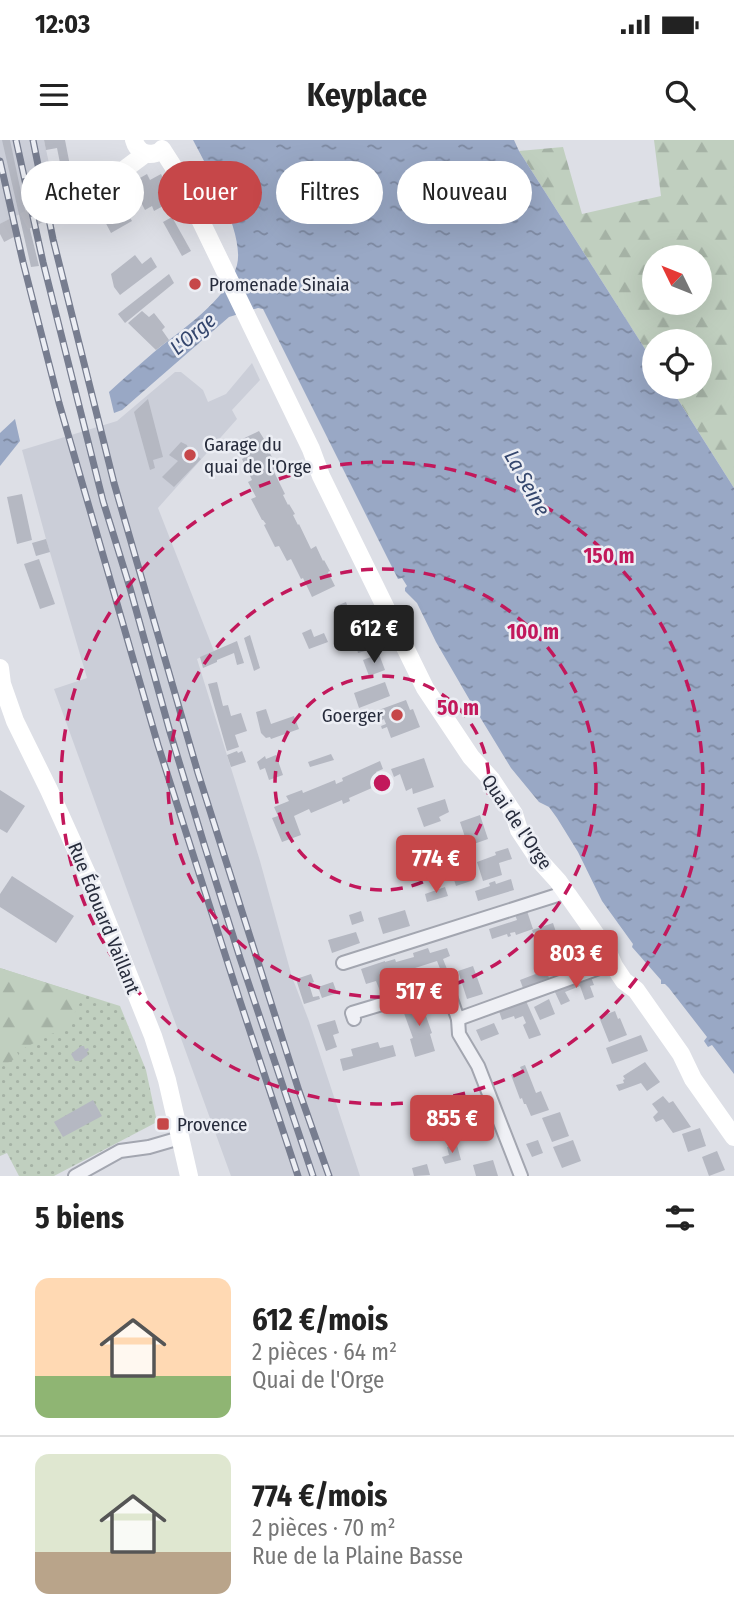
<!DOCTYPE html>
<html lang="fr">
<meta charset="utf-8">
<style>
body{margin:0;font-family:"Fira Sans Condensed",sans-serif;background:#f2f2f2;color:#222;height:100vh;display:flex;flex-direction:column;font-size:26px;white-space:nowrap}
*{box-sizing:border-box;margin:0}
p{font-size:23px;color:#767676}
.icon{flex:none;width:38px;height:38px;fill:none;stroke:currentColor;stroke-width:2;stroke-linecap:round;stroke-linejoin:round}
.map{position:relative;height:1036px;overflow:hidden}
.sheet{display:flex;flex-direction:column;background:#fff;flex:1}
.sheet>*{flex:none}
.banner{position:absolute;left:21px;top:21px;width:693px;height:63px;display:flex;gap:14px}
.needle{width:46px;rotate:313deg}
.tools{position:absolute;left:642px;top:105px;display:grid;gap:14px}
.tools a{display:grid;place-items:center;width:70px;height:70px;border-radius:50%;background:#fff;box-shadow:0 7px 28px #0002;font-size:35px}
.price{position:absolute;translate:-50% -60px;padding:0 16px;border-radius:7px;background:#c64749;color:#fff;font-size:23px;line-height:46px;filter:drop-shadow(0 2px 4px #0008)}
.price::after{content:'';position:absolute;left:50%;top:42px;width:21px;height:16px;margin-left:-10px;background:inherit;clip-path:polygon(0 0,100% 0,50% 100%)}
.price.on{background:#222;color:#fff}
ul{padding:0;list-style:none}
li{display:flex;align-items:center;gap:21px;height:175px;padding:0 35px}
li+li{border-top:2px solid #e0e0e0}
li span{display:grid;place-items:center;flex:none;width:196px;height:140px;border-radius:14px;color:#555}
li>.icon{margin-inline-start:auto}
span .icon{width:84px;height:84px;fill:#fffc;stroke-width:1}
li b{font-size:30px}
h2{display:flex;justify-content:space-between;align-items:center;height:84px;padding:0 35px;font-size:30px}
.pill{padding:0 24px;border-radius:32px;background:#fff;box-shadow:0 7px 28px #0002;font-size:24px;line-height:63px}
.pill.on{background:#c64749;color:#fff}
.status{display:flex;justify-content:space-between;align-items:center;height:49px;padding:0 35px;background:#fff;direction:ltr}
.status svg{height:19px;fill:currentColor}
header{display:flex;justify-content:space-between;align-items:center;height:91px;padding:0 35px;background:#fff;font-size:32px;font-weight:700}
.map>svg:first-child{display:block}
.built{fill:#cbced8}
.grass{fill:url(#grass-dots)}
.forest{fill:url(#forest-firs);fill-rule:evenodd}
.water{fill:url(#water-ripples)}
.building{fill:#b5b8c2}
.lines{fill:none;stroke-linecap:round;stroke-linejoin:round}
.secondary-tunnel{stroke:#b9bbc4;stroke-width:18;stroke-dasharray:18 9;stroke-linecap:butt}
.street-casing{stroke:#a3a6b0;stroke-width:16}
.street{stroke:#eff0f5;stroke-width:12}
.secondary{stroke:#fff;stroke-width:18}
.rail-casing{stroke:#777d8f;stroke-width:7}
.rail{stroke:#eceef4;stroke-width:4.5;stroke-dasharray:13;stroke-linecap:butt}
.ring{fill:none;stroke:#c2185b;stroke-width:3.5;stroke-dasharray:12 9}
.poi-dot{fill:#c64749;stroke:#eceef4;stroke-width:2.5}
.labels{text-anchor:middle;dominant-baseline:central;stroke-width:5;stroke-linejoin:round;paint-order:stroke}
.poi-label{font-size:19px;fill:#272c3c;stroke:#eceef4;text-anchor:start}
.street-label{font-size:19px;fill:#272c3c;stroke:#eceef4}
.water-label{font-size:21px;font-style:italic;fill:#34466d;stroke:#eceef4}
.centre{fill:#c2185b;stroke:#eceef4;stroke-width:3.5}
.ring-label{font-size:21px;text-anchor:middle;font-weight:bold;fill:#c2185b;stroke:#eceef4;stroke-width:5;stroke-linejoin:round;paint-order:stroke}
</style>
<div class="status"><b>12:03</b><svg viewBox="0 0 49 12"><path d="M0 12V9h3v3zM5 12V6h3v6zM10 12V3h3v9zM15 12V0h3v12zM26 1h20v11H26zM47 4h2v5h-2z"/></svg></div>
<header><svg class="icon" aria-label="menu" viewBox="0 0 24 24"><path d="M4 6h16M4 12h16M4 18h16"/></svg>Keyplace<svg class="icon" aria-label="search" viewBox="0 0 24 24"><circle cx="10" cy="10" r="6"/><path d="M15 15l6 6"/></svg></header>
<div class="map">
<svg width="734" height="1036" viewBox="0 0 734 1036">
<defs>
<pattern id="grass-dots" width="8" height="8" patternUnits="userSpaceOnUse" patternTransform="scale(1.75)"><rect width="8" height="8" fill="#c0cfbf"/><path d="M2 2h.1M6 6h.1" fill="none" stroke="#a5b2a5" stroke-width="1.8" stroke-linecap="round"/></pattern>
<pattern id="forest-firs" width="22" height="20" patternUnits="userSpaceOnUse" patternTransform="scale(1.75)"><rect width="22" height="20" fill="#c0cfbf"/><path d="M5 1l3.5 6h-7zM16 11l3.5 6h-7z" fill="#a5b2a5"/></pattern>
<pattern id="water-ripples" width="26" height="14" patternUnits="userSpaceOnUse" patternTransform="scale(1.75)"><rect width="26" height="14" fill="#99a8c5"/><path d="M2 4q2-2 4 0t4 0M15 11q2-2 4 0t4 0" fill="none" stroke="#7d89a1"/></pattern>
</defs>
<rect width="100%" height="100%" fill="#dddfe6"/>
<g class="built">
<polygon points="0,0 44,0 56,56 0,84"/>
<polygon points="252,223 260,240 232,270 237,279 158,368 214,511 197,519 260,721 292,837 309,881 360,1036 231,1036 54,549 87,538 46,399 22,310 117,281 175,232 181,232 197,245 203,250 208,262 226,254"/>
</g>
<polygon class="grass" points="0,828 120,866 146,930 157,982 54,1036 19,1036 7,1013 0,1016"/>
<g class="forest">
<path d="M654 0H734V348L670 247H700V201H654V223L519 11 563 7 582 74 661 56ZM654 117H700V163H654Z"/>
<polygon points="0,828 84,855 66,890 51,894 17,912 19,916 0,928"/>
</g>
<g class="water">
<path d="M193 0H514L519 11 654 223V247H670L734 348V934L712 905 708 907 704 901 707 897 669 848 665 844H661V840L632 807 633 804 602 761 578 712 557 678 549 667 539 662 511 628 472 564 436 502 417 463 405 451V448L407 446 402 438 398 439 263 169 258 168 229 177 122 270 114 273 109 252C123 239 138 226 153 213 179 191 228 160 237 125 245 93 208 29 193 0Z"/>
<polygon points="15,279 20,301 0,326 0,293"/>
</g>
<g class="building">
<polygon points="2,0 10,0 22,57 39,126 31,127"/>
<polygon points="44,0 65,0 72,36 63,38 57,8 46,10"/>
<polygon points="147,34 150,40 161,34 174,60 154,71 152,66 145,70 131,43"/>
<polygon points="121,63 132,81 111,93 101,74 108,71 108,67 113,64 116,66"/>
<polygon points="172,77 191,111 182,116 163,82"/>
<polygon points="135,115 142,124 151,117 157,127 120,155 114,147 111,134"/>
<polygon points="169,134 174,143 125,183 118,174"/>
<polygon points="142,171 149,177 154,173 165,187 162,190 169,200 156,210 128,183"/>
<polygon points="148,259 163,317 153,320 155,328 150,330 134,272"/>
<polygon points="259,291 272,312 270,313 277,328 273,330 285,354 283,355 288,365 289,364 295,374 293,375 298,385 299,384 311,409 316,406 323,421 324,420 330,431 328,432 335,446 312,457 303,438 301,439 291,419 287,421 279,406 275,407 264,385 266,384 263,380 262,380 251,359 256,357 248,342 252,340 242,319 244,318 236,302"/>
<polygon points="181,302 187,305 188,309 201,319 174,347 162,337 178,321 169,315"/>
<polygon points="22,354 32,400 17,404 7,357"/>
<polygon points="46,399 50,412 36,416 32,403"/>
<polygon points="39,419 55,464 40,469 24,424"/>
<polygon points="346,462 350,473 355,471 359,478 341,485 334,467"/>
<polygon points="375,487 379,500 374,501 376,508 358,513 353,494"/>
<polygon points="311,489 314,497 324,493 328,502 309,509 302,493"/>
<polygon points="250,495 260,528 254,531 244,498"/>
<polygon points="237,501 244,523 237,525 234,513 217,520 217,522 203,528 200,517"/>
<polygon points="379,514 385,530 369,536 363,520"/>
<polygon points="217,542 223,566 228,565 231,576 241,573 247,591 235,595 239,607 227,611 208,544"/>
<polygon points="385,542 390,556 359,568 354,553"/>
<polygon points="406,560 410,570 413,569 420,587 391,598 387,587 382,589 381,586 386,584 384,579 380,581 376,571"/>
<polygon points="266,569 271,584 294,576 299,589 271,599 270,597 266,598 261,593 256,572"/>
<polygon points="237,611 238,613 242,611 246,622 231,627 227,615"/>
<polygon points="331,614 334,620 310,627 308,622"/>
<polygon points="276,615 283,635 269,640 265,628 260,630 257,622 265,616 266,619"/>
<polygon points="424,618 434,647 413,654 412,648 406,651 400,634 394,637 391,629"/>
<polygon points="380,621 383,629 376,632 381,644 349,658 350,661 343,664 342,660 311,673 309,669 294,676 301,695 282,702 272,678 278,676 274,667 289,661 286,656 302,650 303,653 335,640 336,644 343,641 342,638"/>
<polygon points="0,650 25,666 7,693 0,689"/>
<polygon points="445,659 449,672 439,677 441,681 424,687 417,668"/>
<polygon points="480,675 488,699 468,706 460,682"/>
<polygon points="508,708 512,719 499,723 502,735 483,741 477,722 496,715 495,712"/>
<polygon points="463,714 465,722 467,721 474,740 456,746 450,727 454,726 451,717"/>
<polygon points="12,736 74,776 56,803 0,767 0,754"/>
<polygon points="511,739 514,750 478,761 475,751 490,746 489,743 495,741 496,744"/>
<polygon points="445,747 448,756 427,762 425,754"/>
<polygon points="526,768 533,789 516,795 515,792 510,793 511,796 508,797 507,794 492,799 489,789 517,780 514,772"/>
<polygon points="405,770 410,786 383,794 378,778"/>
<polygon points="361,771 364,781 352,785 349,775"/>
<polygon points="553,783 561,807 568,805 573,820 554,826 549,811 554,809 553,807 544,810 538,792 533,793 532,790"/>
<polygon points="356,792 360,803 332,813 328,800"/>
<polygon points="428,808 430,813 447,808 450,816 443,819 447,829 441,831 437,821 412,829 416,839 380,851 376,841 366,844 361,829 385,821 385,822 395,819 396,822 414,817 413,813"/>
<polygon points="473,826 483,854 467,859 458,831"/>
<polygon points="546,830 549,838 523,848 520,840"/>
<polygon points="311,834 314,842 309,844 313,857 319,856 320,859 304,864 296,839"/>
<polygon points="591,837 594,845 590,846 594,857 585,860 580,846 565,852 570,861 561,865 554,850"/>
<polygon points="333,842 337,853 322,858 318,847"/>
<polygon points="420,859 432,893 430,894 435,911 415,917 410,899 413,898 401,865"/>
<polygon points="549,859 555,874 540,880 534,867"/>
<polygon points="526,861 541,895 529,899 523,885 526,883 523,876 515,879 514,876 502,880 499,871"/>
<polygon points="615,871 618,879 620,878 627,895 609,902 599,877"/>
<polygon points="335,880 339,893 333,895 337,907 326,911 317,885"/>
<polygon points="494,883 499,894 481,901 476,890"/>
<polygon points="641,895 648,911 612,924 606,908"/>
<polygon points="378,902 380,908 393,905 396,916 343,931 340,919 353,916 351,909"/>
<polygon points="81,906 84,906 85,909 88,908 89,910 87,912 88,915 80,921 75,921 71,914"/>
<polygon points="645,922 660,942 647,951 641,943 619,951 616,945 624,943 623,940 625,939 623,936"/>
<polygon points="525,925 536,953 541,951 549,970 531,976 526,964 524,964 522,958 520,959 511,935 522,931 520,927"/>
<polygon points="663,956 669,963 673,961 691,987 673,993 663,979 656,982 653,977 658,972 652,964"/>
<polygon points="93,960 102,976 63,997 54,982"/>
<polygon points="560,972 569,996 552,1002 542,978"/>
<polygon points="700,988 706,1006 688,1012 682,994"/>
<polygon points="538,1000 543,1013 532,1017 526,1004"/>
<polygon points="573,1000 581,1021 562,1028 553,1007"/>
<polygon points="457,1005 461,1020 445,1024 442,1017 449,1015 447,1007"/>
<polygon points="717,1011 725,1030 709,1036 702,1017"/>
<polygon points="493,1020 498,1036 476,1036 473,1025"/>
<polygon points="427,1024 430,1035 414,1036 412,1028"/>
</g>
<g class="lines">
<polyline class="secondary-tunnel" points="0,94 71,57"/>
<g class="street-casing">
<g id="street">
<polyline points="343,823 567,752"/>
<polyline points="354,879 352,873 446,845 458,879 459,894 478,926 521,1036"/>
<polyline points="458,879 613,823"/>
<polyline points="75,1036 120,1011 149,1007 180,998"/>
</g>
</g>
<use href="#street" class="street"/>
<g class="secondary">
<path d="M134 0C137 11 145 16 156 13"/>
<polyline points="162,9 178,34 311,309 321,336 425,548 471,617 491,639 514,674 519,690 539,720 558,741 608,812 614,826 624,841 636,850 681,914 693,939 734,997"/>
<polyline points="71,57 125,29 145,14"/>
<polyline points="0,528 2,544 15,581 49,650 97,756 153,896 167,940 189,1036"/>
</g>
<g class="rail-casing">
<g id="rail">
<polyline points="16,0 43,122 103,361 130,448 170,592 204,704 240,818 313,1036"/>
<polyline points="33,0 53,99 114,343 198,633 299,951 329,1036"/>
<polyline points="0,21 23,122 59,263 158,605 240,861 298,1036"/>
</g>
</g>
<use href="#rail" class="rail"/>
</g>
<g class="ring">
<circle cx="382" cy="643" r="107"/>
<circle cx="382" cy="643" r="214"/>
<circle cx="382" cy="643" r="321"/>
</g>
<g class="poi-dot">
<circle cx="195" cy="144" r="7"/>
<circle cx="190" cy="315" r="7"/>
<circle cx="397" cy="575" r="7"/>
<rect x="156" y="977" width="14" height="14" rx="3.5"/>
</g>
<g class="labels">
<g class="poi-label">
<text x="209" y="144">Promenade Sinaia</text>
<text x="204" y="304">Garage du<tspan x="204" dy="22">quai de l'Orge</tspan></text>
<text x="383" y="575" text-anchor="end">Goerger</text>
<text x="177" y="984">Provence</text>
</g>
<g class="street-label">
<text transform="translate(517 682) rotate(56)">Quai de l'Orge</text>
<text transform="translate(104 778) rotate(68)">Rue Édouard Vaillant</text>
</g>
<g class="water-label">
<text transform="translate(193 194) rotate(-40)">L'Orge</text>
<text transform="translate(527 343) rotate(61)">La Seine</text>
</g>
</g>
<circle cx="382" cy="643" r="10" class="centre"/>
<g class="ring-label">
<text x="609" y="423">150 m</text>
<text x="533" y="499">100 m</text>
<text x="458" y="575">50 m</text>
</g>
</svg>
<div class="tools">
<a><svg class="needle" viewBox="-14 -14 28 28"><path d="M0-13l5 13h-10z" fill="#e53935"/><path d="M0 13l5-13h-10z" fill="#767676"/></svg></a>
<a><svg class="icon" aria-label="locate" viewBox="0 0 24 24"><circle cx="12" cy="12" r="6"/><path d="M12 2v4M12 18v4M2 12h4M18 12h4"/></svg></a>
</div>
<b class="price on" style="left:374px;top:525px">612 €</b>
<b class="price" style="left:436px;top:755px">774 €</b>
<b class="price" style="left:576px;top:850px">803 €</b>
<b class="price" style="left:419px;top:888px">517 €</b>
<b class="price" style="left:452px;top:1015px">855 €</b>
<div class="banner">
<a class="pill">Acheter</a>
<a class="pill on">Louer</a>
<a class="pill">Filtres</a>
<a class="pill">Nouveau</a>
</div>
</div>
<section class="sheet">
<h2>5 biens<svg class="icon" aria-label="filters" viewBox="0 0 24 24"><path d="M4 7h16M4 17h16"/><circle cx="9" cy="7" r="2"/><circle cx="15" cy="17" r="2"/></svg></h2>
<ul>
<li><span style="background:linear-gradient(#ffd9b3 70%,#8fb573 0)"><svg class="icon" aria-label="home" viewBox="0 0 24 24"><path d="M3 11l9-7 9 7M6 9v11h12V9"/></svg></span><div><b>612 €/mois</b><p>2 pièces · 64 m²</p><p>Quai de l'Orge</p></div></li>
<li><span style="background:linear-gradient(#dfe7d0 70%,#b9a48a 0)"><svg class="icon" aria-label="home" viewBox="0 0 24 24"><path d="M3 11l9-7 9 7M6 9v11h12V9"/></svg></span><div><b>774 €/mois</b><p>2 pièces · 70 m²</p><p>Rue de la Plaine Basse</p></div></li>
</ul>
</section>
